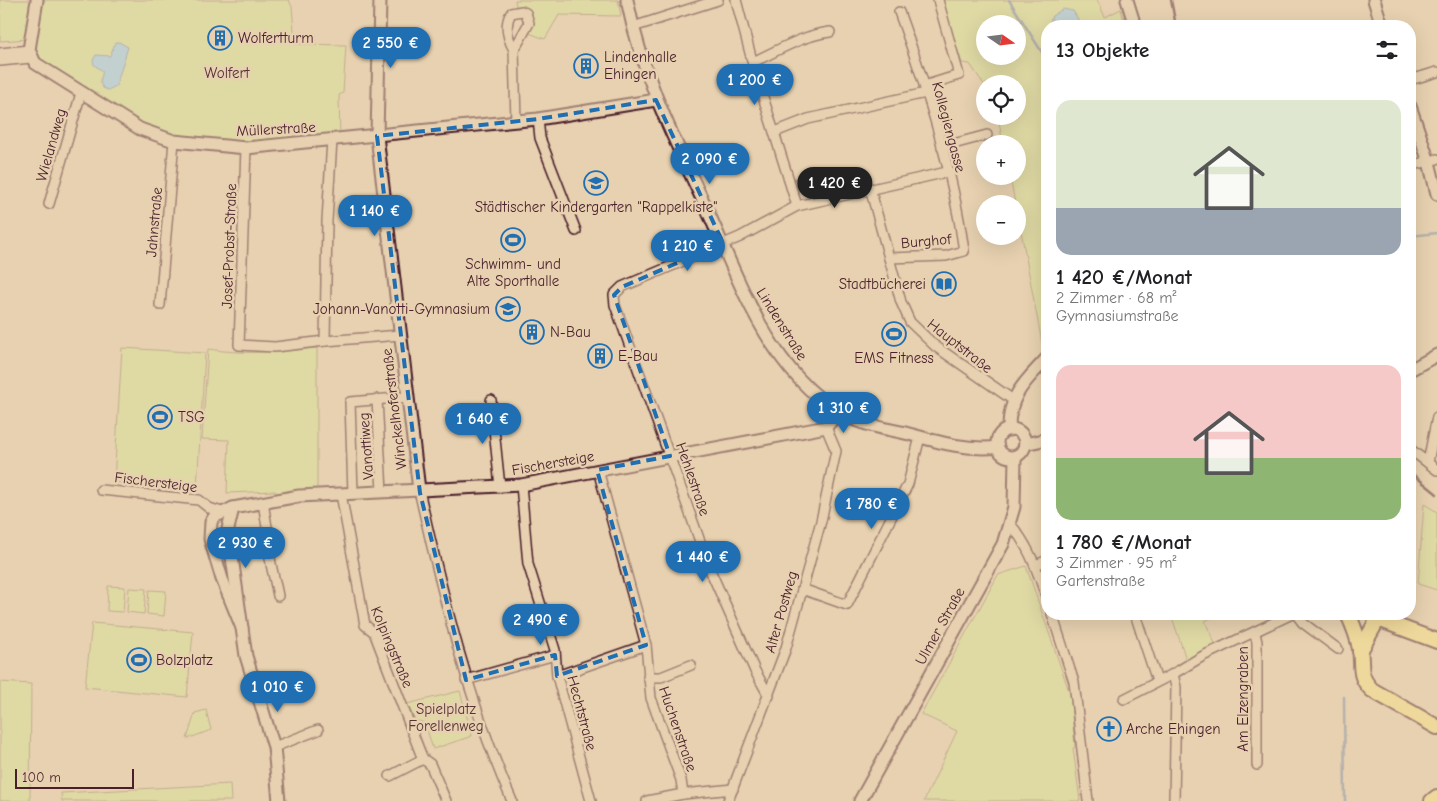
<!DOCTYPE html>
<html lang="de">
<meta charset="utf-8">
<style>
body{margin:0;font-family:"Comic Neue",sans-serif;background:#f2f2f2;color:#202124;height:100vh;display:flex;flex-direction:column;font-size:19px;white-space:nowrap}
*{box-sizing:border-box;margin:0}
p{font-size:16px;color:#757577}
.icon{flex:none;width:28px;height:28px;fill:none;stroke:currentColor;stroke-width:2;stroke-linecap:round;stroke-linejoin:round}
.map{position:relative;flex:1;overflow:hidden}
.drawer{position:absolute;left:1041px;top:20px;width:375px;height:600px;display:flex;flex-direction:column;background:#fff;border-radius:20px;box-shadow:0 5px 20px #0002}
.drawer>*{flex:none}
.needle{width:32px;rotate:104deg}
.fabs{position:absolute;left:976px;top:15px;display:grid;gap:10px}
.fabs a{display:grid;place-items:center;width:50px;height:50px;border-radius:50%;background:#fff;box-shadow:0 5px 20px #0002;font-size:25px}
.scale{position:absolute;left:15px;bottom:12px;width:119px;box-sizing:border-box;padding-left:5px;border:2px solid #4a1f2b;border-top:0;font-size:14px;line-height:18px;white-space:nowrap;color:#4a1f2b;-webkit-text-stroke:4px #e7d1b0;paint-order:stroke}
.price{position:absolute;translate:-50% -42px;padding:0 11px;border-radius:18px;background:#1f6fb2;color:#fff;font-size:16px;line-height:32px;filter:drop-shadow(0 1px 2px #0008)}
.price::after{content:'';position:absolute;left:50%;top:30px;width:15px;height:11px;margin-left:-8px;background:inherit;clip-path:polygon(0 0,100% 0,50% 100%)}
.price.active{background:#222;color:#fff}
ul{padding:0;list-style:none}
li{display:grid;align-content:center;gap:10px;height:265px;padding:0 15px}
li span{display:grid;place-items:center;height:155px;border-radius:15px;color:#555}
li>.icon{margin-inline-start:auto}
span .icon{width:90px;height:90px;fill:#fffc;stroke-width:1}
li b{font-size:21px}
h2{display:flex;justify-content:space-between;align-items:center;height:60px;padding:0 15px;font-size:21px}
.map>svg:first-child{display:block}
.green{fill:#d6e396;stroke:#908160;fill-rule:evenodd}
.water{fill:#96d1f6;stroke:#788aa5}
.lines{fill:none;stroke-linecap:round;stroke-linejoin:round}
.stream{stroke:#788aa5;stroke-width:2.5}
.minor-casing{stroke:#4a1f2b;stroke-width:12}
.tertiary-casing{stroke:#4a1f2b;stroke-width:15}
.primary-casing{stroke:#4a1f2b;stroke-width:18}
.minor{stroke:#e7d1b0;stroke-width:9}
.tertiary{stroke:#e7d1b0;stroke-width:11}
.primary{stroke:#f9e181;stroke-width:14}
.rail{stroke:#4a1f2b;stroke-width:2.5}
.marked{fill:none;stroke:#1f6fb2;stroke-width:4;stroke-dasharray:10 6;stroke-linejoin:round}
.labels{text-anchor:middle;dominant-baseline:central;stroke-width:5;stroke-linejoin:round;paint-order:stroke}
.poi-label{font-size:15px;fill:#4a1f2b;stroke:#e7d1b0;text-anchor:start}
.park-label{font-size:15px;fill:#583336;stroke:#e7d1b0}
.street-label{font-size:15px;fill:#4a1f2b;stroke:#e7d1b0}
</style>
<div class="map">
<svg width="1437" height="801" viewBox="0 0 1437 801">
<rect width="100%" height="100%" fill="#e7d1b0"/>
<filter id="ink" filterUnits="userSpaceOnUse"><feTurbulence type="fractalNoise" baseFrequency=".02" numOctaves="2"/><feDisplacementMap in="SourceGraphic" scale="10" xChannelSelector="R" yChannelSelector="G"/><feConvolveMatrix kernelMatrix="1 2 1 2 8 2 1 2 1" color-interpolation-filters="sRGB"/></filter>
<g filter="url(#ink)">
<g class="green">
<polygon points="0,0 34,0 28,39 0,41"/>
<polygon points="39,0 289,0 292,7 295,44 346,45 343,93 339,95 340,140 246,148 140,129 31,58"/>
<polygon points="515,0 618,0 621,16 559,15 545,39 529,33 533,23 532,12 526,8 516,6"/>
<path d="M941 0H1097L1105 17 1121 9 1125 26H1082L1073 11 1052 16 1049 26H1048V357L1045 359 1018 215V204H1015L1010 176H1018V144H1003L998 116H1018V84H985V86L970 64 962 63ZM985 24H1018V56H985Z"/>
<polygon points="122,348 205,353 197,487 114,482"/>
<path d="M317 348V494L284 498 275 491 227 493 229 440 202 439 208 349C245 355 280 352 317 348Z"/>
<polygon points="1424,504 1437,512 1437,590 1418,584"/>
<polygon points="1026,566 1070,694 1075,747 1073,748 1080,801 924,801 957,731 921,714 998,575"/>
<polygon points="108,586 125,587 123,612 107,611"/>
<polygon points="129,588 146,589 144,614 127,612"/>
<polygon points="149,590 166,591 164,616 147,614"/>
<polygon points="1171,614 1219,614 1205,621 1216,646 1187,662"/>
<polygon points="92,623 193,632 187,697 85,687"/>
<polygon points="0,682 31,684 30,801 0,801"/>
<polygon points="460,691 472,736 433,749 425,723 415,720 407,704"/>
<polygon points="206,710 211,730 187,739 195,713"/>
<polygon points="230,784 231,801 62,801 61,793"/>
</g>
<g class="water">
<polygon points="1063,9 1073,11 1082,26 1049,26 1052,16"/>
<polygon points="119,42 128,47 116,86 108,90 103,88 100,82 103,71 94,65 93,60 96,55 110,56 115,43"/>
</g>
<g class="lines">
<g class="stream">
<polyline points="1009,0 1048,62"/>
<polyline points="1410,236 1437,233"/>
<polyline points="1344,697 1345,801"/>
</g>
<g class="minor-casing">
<g id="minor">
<polyline points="736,0 754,68 797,206"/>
<polyline points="633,27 718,0"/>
<path d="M514 50C508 39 504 25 511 13L522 11 526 13 529 23 514 50 516 121"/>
<polyline points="0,53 29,50"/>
<polyline points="0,61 31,58"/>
<path d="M753 62C777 51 803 35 830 32"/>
<polyline points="1410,80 1437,72"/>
<polyline points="924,86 959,75 938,0"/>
<polyline points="538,119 540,138 576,231"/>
<polyline points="775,132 808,119 926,93"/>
<polyline points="332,140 327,221 325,341 400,335"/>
<polyline points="942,147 987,135"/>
<polyline points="246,148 239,345 275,347 325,341"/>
<polyline points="1410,166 1437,159"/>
<polyline points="870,188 901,302 910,322 935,346 1013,400"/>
<polyline points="49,204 81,93"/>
<path d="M889 258 946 256 964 251C953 170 927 89 899 12"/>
<polyline points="160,305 174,141"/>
<polyline points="377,399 382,492"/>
<polyline points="491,400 500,487"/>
<polyline points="1410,449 1437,470"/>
<polyline points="1428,462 1437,417"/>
<polyline points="598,470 646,645 651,698 681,780 683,794"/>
<polyline points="521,485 528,564 555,650 557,676 591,801"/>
<polyline points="101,490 199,500 209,508 222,512"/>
<path d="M419 490C443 597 468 701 512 801"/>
<polyline points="353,493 350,402 408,397"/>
<polyline points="341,494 365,625 374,632 420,752 423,759 430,764 446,801"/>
<path d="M263 502 270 546C267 555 276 583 278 596"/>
<path d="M1010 524C1030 546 1038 574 1048 601"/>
<polyline points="1035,565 1048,560"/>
<polyline points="802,589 847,605 908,484 920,437"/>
<polyline points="1052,614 1074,682 1088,801"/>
<polyline points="1135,614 1157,681"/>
<polyline points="1296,614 1303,623 1338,649"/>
<polyline points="1255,633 1257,642 1257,765"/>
<polyline points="557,676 646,645"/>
<polyline points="648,677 661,677 691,665"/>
<polyline points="466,680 555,655"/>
<polyline points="769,696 755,671 711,572 615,305 614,295 622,287 740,237 797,206 947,172"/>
<polyline points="1124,699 1173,674"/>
<polyline points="274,747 318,730"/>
<polyline points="390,776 423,759"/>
<polyline points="647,801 683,794 733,789"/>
<polyline points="728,801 786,648 821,521 836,451 826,427"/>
<polyline points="1174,801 1176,687 1173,674 1203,656 1292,614"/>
</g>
</g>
<g class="tertiary-casing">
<g id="tertiary">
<polyline points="37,0 29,50 35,63 140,129 174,141 246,148 538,119 656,100"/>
<polyline points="380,0 377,136 419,490"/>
<path d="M627 0C642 74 671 133 703 201 739 277 769 379 851 418 868 427 890 429 909 434 938 442 968 451 998 447"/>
<polyline points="1127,0 1135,26"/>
<polyline points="1374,0 1382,26"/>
<polyline points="1410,106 1429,162 1437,194"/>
<polyline points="1410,370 1437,355"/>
<circle cx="1011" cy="443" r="14"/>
<path d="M1009 430C1008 395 1026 381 1048 357"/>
<polyline points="1025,444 1048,439"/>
<polyline points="233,508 228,529 242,628 246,656 274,747 279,801"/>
<polyline points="242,628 222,579 210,539 211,522 214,517 233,508 299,496 521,485 826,427 839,412"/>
<polyline points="860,801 1003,544 1014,507 1015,457"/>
</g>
</g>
<g class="primary-casing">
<g id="primary">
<path d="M1348 614C1353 625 1358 637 1360 649 1363 667 1357 675 1372 690L1437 727"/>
<polyline points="1360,651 1378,619 1437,641"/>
<polyline points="1432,801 1437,797"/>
</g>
</g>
<use href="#minor" class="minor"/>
<use href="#tertiary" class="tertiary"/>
<use href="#primary" class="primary"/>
<g class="rail">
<polyline points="1171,0 1176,26"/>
<polyline points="1410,472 1437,494"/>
</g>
</g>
</g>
<path d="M0 0H1437V801H0ZM656 100 723 243 622 287 614 295 670 456 597 470 646 645 557 676 555 655 466 680 420 493 377 136 538 119Z" fill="#e7d1b0" fill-opacity=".55" fill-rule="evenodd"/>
<path class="marked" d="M656 100 723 243 622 287 614 295 670 456 597 470 646 645 557 676 555 655 466 680 420 493 377 136 538 119Z"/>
<defs>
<g id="building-ring" transform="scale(1.25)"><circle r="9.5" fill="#e7d1b0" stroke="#1f6fb2" stroke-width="1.5"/><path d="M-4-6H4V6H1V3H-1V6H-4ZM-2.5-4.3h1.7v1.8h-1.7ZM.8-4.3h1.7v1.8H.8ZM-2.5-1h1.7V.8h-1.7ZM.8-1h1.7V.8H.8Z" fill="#1f6fb2"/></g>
<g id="school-ring" transform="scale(1.25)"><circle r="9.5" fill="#e7d1b0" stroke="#1f6fb2" stroke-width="1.5"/><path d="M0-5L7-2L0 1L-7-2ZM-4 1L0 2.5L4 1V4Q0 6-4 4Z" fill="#1f6fb2"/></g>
<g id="stadium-ring" transform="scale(1.25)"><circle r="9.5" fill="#e7d1b0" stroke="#1f6fb2" stroke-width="1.5"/><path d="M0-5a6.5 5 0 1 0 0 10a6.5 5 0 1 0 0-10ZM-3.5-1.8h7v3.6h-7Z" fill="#1f6fb2"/></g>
<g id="library-ring" transform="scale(1.25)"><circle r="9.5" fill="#e7d1b0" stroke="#1f6fb2" stroke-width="1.5"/><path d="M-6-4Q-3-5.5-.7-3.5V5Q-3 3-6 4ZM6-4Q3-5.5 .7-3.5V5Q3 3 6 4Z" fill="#1f6fb2"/></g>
<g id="church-ring" transform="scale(1.25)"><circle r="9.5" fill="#e7d1b0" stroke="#1f6fb2" stroke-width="1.5"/><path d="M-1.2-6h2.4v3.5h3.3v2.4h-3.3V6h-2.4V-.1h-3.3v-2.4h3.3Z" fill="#1f6fb2"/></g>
</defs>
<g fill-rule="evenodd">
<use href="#building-ring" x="220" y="38"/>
<use href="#building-ring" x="586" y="66"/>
<use href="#school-ring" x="596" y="183"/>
<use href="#stadium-ring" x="513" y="240"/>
<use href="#library-ring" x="944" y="284"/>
<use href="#school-ring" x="508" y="309"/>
<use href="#building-ring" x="532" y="332"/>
<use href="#stadium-ring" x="894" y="334"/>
<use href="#building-ring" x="600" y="356"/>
<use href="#stadium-ring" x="160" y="417"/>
<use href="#stadium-ring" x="139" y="660"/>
<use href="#church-ring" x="1109" y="729"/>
</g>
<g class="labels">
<g class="poi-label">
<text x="238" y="38">Wolfertturm</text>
<text x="604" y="57">Lindenhalle<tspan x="604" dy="17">Ehingen</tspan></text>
<text x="596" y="207" text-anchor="middle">Städtischer Kindergarten "Rappelkiste"</text>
<text x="513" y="264" text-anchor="middle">Schwimm- und<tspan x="513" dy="17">Alte Sporthalle</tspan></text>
<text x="926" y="284" text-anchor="end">Stadtbücherei</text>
<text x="490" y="309" text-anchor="end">Johann-Vanotti-Gymnasium</text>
<text x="550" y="332">N-Bau</text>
<text x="618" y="356">E-Bau</text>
<text x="894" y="358" text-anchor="middle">EMS Fitness</text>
<text x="178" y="417">TSG</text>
<text x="156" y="660">Bolzplatz</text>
<text x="1126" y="729">Arche Ehingen</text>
</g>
<g class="park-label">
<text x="227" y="73">Wolfert</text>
<text x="446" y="709">Spielplatz<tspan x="446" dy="17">Forellenweg</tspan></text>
</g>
<g class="street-label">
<text transform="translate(949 127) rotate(75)">Kollegiengasse</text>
<text transform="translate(276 129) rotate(-3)">Müllerstraße</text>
<text transform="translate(51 145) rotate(-74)">Wielandweg</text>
<text transform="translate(154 222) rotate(-85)">Jahnstraße</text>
<text transform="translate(926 241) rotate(-5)">Burghof</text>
<text transform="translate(229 246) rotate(-88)">Josef-Probst-Straße</text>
<text transform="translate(782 324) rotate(58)">Lindenstraße</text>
<text transform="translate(960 346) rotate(38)">Hauptstraße</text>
<text transform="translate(394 409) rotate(-97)">Winckelhoferstraße</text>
<text transform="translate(366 446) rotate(-94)">Vanottiweg</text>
<text transform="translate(553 463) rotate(-10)">Fischersteige</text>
<text transform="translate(693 479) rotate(71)">Hehlestraße</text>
<text transform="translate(156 482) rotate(7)">Fischersteige</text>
<text transform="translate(781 612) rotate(-74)">Alter Postweg</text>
<text transform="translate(940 626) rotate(-61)">Ulmer Straße</text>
<text transform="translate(392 647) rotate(67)">Kolpingstraße</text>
<text transform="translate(1243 699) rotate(-90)">Am Elzengraben</text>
<text transform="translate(582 713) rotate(75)">Hechtstraße</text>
<text transform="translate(678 729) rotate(71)">Huchenstraße</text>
</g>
</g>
</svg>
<div class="fabs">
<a><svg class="needle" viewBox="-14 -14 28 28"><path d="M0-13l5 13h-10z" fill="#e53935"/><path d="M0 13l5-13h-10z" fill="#757577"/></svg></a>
<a><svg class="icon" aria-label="locate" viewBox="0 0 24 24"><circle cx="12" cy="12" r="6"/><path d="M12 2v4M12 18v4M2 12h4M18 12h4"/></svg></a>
<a>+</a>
<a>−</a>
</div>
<div class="scale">100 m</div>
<b class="price" style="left:391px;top:69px">2 550 €</b>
<b class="price" style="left:755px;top:106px">1 200 €</b>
<b class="price" style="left:710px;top:185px">2 090 €</b>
<b class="price active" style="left:835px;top:209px">1 420 €</b>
<b class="price" style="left:375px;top:237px">1 140 €</b>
<b class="price" style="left:688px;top:272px">1 210 €</b>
<b class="price" style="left:844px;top:434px">1 310 €</b>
<b class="price" style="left:483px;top:445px">1 640 €</b>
<b class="price" style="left:872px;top:530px">1 780 €</b>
<b class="price" style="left:246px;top:569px">2 930 €</b>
<b class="price" style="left:703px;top:583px">1 440 €</b>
<b class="price" style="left:541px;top:646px">2 490 €</b>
<b class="price" style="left:278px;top:713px">1 010 €</b>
<section class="drawer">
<h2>13 Objekte<svg class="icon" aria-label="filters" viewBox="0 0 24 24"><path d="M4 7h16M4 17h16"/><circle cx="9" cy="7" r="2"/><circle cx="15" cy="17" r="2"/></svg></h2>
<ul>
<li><span style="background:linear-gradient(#dfe7d0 70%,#9aa5b1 0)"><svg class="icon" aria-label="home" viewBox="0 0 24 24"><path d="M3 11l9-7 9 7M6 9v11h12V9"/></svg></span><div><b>1 420 €/Monat</b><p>2 Zimmer · 68 m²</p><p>Gymnasiumstraße</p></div></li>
<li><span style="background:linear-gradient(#f6c9c9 60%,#8fb573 0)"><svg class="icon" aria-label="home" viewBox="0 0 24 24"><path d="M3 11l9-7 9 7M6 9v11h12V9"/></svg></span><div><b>1 780 €/Monat</b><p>3 Zimmer · 95 m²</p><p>Gartenstraße</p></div></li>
</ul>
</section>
</div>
